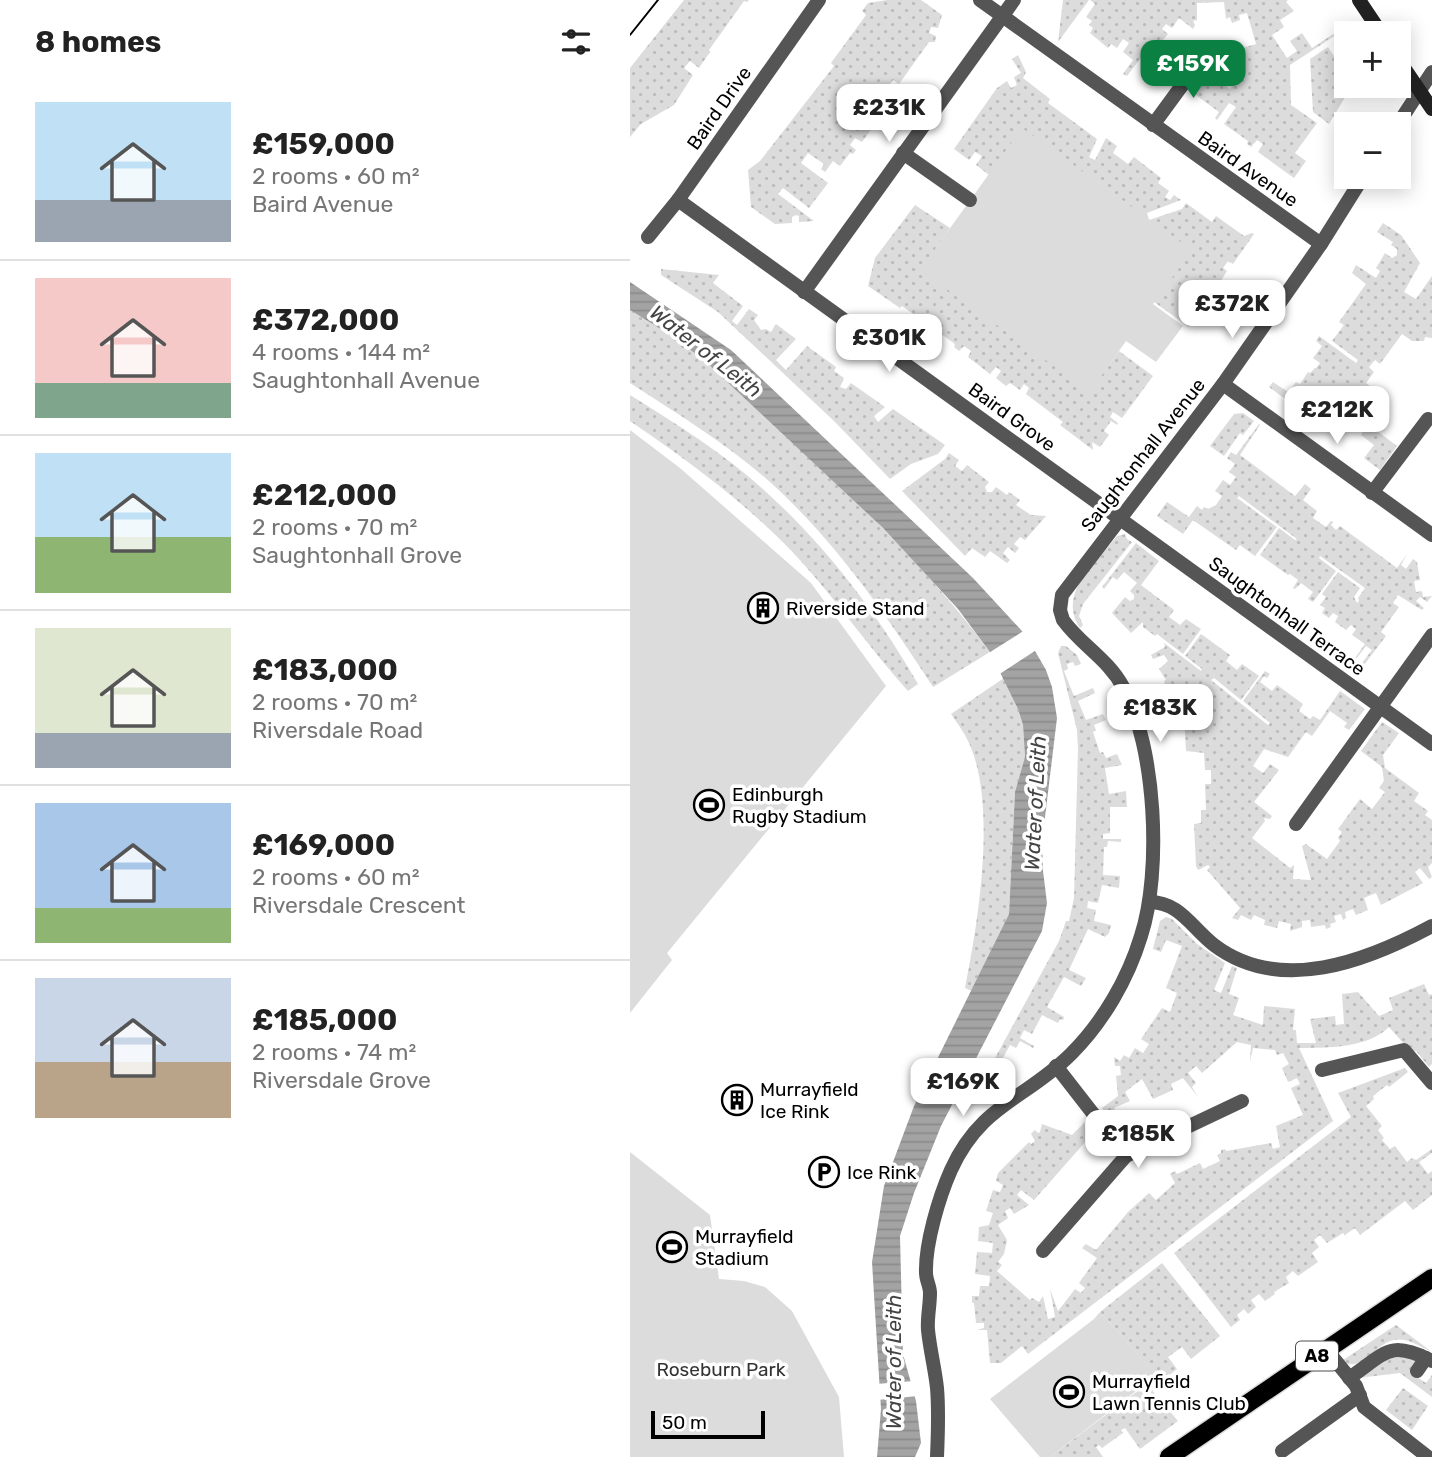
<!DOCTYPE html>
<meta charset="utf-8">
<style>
body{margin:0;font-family:Rubik,sans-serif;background:#f6f6f6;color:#222;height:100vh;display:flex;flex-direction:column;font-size:26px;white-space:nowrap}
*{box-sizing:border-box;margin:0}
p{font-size:23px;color:#767676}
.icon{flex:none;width:38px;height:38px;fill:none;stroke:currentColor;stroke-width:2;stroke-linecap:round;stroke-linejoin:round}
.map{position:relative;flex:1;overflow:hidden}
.panel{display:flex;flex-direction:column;background:#fff;width:630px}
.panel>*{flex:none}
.tools{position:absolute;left:704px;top:21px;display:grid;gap:14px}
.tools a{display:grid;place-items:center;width:77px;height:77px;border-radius:0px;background:#fff;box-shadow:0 4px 18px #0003;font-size:35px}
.scale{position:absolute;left:21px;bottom:18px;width:114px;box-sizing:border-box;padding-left:7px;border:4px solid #000;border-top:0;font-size:19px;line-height:24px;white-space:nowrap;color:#000;-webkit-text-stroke:5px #fff;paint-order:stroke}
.price{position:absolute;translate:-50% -60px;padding:0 16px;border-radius:14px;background:#fff;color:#222;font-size:23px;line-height:46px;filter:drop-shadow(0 2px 4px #0008)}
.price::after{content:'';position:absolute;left:50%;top:42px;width:21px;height:16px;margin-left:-10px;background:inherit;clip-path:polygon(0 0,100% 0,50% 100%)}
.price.selected{background:#0b8043;color:#fff}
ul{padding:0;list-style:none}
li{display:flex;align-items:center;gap:21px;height:175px;padding:0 35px}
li+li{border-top:2px solid #e0e0e0}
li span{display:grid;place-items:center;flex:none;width:196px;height:140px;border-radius:0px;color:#555}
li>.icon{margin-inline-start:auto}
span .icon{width:84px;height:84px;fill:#fffc;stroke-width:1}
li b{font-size:30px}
h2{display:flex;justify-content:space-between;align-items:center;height:84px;padding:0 35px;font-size:30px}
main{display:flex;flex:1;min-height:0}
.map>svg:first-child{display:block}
.grass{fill:url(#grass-dots)}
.park{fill:#dcdcdc}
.water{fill:url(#water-rules)}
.pier{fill:#fff}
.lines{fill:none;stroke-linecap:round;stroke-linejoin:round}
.primary-casing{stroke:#dbdbdb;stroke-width:21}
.street{stroke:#555;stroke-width:14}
.secondary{stroke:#222;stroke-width:14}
.primary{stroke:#000;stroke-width:18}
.tram{stroke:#000;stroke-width:2}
.labels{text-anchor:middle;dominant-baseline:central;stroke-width:7;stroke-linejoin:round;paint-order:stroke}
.shield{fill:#fff;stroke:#4c4c4c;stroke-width:2}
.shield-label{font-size:18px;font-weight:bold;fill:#000}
.street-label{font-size:19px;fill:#000;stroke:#fff}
.poi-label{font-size:19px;fill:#000;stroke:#fff;text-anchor:start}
.park-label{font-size:19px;fill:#333;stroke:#fff}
.water-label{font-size:21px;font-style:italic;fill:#444;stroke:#fff}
</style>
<main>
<section class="panel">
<h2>8 homes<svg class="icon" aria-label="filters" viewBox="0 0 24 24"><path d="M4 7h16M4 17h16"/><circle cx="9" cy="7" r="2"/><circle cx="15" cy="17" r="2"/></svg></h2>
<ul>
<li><span style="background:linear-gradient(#bfe0f5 70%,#9aa5b1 0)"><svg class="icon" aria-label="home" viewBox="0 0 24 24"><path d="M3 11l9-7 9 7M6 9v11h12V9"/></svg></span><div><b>£159,000</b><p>2 rooms · 60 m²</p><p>Baird Avenue</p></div></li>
<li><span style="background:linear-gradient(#f6c9c9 75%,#7fa58c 0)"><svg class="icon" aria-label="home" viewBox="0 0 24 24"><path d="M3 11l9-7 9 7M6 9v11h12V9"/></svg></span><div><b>£372,000</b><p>4 rooms · 144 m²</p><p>Saughtonhall Avenue</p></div></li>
<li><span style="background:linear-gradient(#bfe0f5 60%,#8fb573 0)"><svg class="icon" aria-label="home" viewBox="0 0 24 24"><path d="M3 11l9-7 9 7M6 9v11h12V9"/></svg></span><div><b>£212,000</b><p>2 rooms · 70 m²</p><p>Saughtonhall Grove</p></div></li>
<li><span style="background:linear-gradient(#dfe7d0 75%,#9aa5b1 0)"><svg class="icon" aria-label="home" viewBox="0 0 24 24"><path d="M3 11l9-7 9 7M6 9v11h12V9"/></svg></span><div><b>£183,000</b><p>2 rooms · 70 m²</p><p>Riversdale Road</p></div></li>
<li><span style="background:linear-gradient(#a9c7e8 75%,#8fb573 0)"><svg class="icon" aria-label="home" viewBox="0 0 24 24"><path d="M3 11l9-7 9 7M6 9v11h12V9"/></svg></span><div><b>£169,000</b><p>2 rooms · 60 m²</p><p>Riversdale Crescent</p></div></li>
<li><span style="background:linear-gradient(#c9d6e8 60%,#b9a48a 0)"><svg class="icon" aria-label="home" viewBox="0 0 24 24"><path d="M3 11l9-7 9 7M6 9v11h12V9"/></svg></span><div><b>£185,000</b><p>2 rooms · 74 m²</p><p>Riversdale Grove</p></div></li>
</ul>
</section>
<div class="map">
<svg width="802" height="1457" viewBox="0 0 802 1457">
<defs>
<pattern id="grass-dots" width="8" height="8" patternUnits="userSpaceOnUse" patternTransform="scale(1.75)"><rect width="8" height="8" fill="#dcdcdc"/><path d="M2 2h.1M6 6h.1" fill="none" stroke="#bbb" stroke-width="1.8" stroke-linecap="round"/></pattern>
<pattern id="water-rules" width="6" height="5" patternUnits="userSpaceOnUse" patternTransform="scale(1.75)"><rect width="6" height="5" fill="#a3a3a3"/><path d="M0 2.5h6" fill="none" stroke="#8b8b8b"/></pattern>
</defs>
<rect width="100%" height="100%" fill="#fff"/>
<g class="grass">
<polygon points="54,0 119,0 117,2 114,1 79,50 80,52 69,68 60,61 54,68 63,75 44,105 11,124 0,137 0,68"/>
<polygon points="257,0 291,0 312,15 308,28 301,27 299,33 306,36 305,42 299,42 269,84 263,80 253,93 262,100 232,142 225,138 220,145 226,150 223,154 220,153 210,166 203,161 195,172 191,169 194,164 178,153 171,163 198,183 179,208 153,188 148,194 184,221 169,222 169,216 166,215 162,217 162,223 145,224 121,207 118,170 130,161 204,66 201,63 236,15 232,11 238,3"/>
<polygon points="433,0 459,0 428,42"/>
<polygon points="460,0 658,0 656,2 664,11 650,20 654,27 642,35 657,58 667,51 660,41 672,33 682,48 708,31 709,33 660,65 661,105 687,123 665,153 676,161 664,178 628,152 633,144 627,140 621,147 617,144 618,141 594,124 606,107 599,103 587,120 585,118 589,112 559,90 570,74 582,83 586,79 600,89 616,68 602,58 605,54 610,55 609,49 626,44 617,13 609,15 610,20 602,23 600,17 596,19 594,2 567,3 567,20 563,21 565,25 563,29 549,18 542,28 536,24 532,29 538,34 532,41 547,52 543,57 556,66 546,80 539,75 532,84 512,69 527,46 523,42 497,76 493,74 503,60 493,52 499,43 493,39 487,48 481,44 478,48 460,33 463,28 459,25 462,21 456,17 465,4"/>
<polygon points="698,47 716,74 716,86 725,86 726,98 717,94 699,124 683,112 680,59"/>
<polygon points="388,55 396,72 393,78 420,99 418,103 467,139 459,157 465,160 476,138 487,146 483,153 498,164 504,157 531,178 528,183 539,191 535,197 540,200 544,195 551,200 517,213 519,220 552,209 556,203 582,222 586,216 614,236 622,233 624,234 603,264 598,261 593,268 597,271 587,287 580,282 574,290 581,295 577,300 569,295 565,302 572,307 559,327 524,302 561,250 392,129 359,175 346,165 352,156 345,152 339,160 324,149 367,88 377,81 381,88 387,85 384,77 391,73 382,59"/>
<polygon points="285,205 320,228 291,270 460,391 489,351 523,376 492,418 483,412 480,417 488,423 487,425 481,421 474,431 479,435 470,447 462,442 463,450 430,425 433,422 396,394 399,388 394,384 390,390 380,383 376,386 366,378 371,371 366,367 360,374 338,357 341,351 334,346 329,351 324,347 325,344 272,306 270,308 238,286 245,258"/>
<polygon points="753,223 771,235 790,263 774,292 786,299 802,276 802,338 795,337 794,341 782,341 772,334 750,364 745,360 739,367 744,372 736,383 745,390 726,415 767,446 750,470 734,458 744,445 731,435 735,428 724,421 720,426 709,418 713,412 707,409 703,414 693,407 684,420 679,416 685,406 681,404 674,413 639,387 643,382 658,392 666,382 670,384 678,372 680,373 685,368 686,368 690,363 683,358 692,346 686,341 689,336 726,363 728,360 702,341 714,325 709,322 736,284 722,273 726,265 746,278 750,271 746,268 755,253 762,258 767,255 767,249 761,245 763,242 747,232"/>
<polygon points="31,269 89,275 83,283 113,306 102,321 107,325 119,309 128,315 124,320 131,330 136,329 141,332 146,324 166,339 146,360 156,370 177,346 206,367 204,371 214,378 210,387 216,389 221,383 255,407 244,416 248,422 263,409 315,445 308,454 281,464 260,479 205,422 88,312 31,275"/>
<path d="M0 310 45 338 76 362C175 453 279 543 360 652L303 687C255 613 206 542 140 482 97 444 48 414 0 383Z"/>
<path d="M0 395C46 424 95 454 135 491 196 546 247 613 288 684L278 691C240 649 208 602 169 559 120 506 60 462 0 421Z"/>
<polygon points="613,413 624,421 613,435 610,433 594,456 580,446 604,414"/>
<polygon points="629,424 630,425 610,455 665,496 675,484 681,489 673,500 687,511 683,518 696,527 701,521 703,522 701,525 706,530 710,526 767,568 777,554 771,565 776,569 783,559 787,562 790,580 784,581 786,592 792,591 793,597 802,596 797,602 790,597 786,601 794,608 792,610 768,595 763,603 769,607 751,632 756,636 734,665 732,663 742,650 736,646 726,659 725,658 735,644 722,635 726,629 721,625 716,630 705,622 708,616 703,613 699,618 692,613 695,608 690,605 696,597 692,594 708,572 730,588 724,597 727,603 729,601 728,598 735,588 690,556 689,558 706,571 683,602 678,599 683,592 671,583 665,589 663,588 668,580 660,574 658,575 630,555 649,528 665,540 667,539 609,496 607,498 647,527 625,556 610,545 606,550 563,520 553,534 527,516 537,502 559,517 567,506 572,510 574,507 578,509 586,505 592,496 585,491 593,480 600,485 606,477 599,472 605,464 597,458 601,452 606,455"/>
<polygon points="319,453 329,460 325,466 332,471 337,465 359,482 355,487 357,492 362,492 366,487 377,495 379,492 390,500 386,505 401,515 416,516 395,540 390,537 384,544 389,548 385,553 378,547 373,553 380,560 377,563 360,551 355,557 342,548 335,556 272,491 315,459"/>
<path d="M495 534 497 539 502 542 453 604 449 616 453 625 450 628C427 593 466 562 487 536Z"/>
<polygon points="506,543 529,561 511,585 544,610 539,617 550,625 556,619 571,629 553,654 527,634 525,636 513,627 513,622 501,633 482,613 495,597 500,601 504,599 504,595 500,591 507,583 494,572 487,580 483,577 474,589 472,587"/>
<polygon points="571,634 600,655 596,661 607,670 612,664 629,676 611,700 584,678 581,680 638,725 640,723 613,701 635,671 640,674 637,678 634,676 630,682 642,691 647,685 673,704 669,711 680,719 683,716 690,720 710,691 735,709 719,730 714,727 717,723 700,711 682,736 676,732 658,757 634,749 623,766 633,773 640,764 649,770 624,802 642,816 640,819 634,818 635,821 622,838 660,868 664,865 663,879 681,880 672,846 676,844 697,859 710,841 708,838 712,832 708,829 730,799 742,809 755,792 749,788 754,781 752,767 731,751 752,722 769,733 753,755 755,768 789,793 784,801 798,811 795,815 802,820 802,863 798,867 802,877 799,879 790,868 785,872 793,883 751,905 746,893 734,898 738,910 726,915 723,909 715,912 716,918 713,920 711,914 704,916 706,922 700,924 701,927 696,929 695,925 681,927 680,920 672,921 672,927 660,931 661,924 649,921 647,928 634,925 635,920 624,915 621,920 611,915 608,920 602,918 610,908 577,870 580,867 578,865 568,870 566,866 564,824 571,823 571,810 576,810 575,784 581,784 581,770 575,770 574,753 556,751 554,715 542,716 539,708 543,706 534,681 536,680 529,669 538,661 534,655 523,659 521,655 535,647 534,643 571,671 572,669 555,656"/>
<polygon points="431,646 436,646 447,655 451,664 445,666 443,662 437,664 438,669 434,671 444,696 463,688 465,693 448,701 456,720 473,714 476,720 464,725 466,730 463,732 470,753 473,752 476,758 487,754 492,765 475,768 479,794 496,791 497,807 480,807 480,833 473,834 473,839 491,839 491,842 478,841 477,847 474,847 473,875 490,876 489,888 472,885 468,903 458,901 457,908 466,910 464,921 481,925 479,933 475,937 458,929 439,970 456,978 451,986 434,977 417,1007 434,1017 433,1020 430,1019 428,1023 412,1015 402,1034 394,1030 390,1038 404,1046 403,1048 390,1041 386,1048 380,1045 368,1067 380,1074 376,1080 358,1071 429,941 436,921 439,921 444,898 448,749 447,730 428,653"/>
<path d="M374 678 388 709 393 725 395 758 385 792 379 914 342 991 335 988C348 923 368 802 338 741 334 732 327 723 321 714Z"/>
<path d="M536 917 542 919 567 944 595 963 584 990 591 993 602 966 607 968 599 994 609 998 603 1015 633 1025 634 1006 665 1009 663 1030H666L667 1043H686L680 1019 705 1016 706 1025 714 1024 712 994 728 992 749 1016 763 1010 759 998 794 984 799 995 802 994V1064L799 1067 786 1051 782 1053 759 1027C738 1048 697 1048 669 1048L703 1121 398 1354 392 1346 371 1363H360L357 1330H347L354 1328V1323H346L344 1303H342V1296H349L350 1286H359L360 1276 345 1274 347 1252 362 1253 363 1243 348 1241 349 1227 359 1225 363 1213 356 1211 363 1190 370 1192 373 1185 366 1181 368 1173 399 1142 401 1144 405 1141 401 1134 405 1130 408 1133 410 1132 412 1124 442 1135 456 1121 464 1132 404 1200 391 1190 387 1195 399 1205 384 1214 380 1208 375 1211 378 1218 368 1225 377 1240 374 1254 368 1262 372 1265 367 1271 400 1300 402 1298 409 1302 413 1296 418 1319 425 1317 420 1289 428 1311 445 1289 451 1293 455 1288 449 1283 467 1258 452 1248 456 1244 466 1250 498 1212 519 1193 526 1200 545 1183 540 1174 545 1171 547 1174 570 1163 573 1169 590 1161 587 1155 591 1153V1150L595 1149 596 1151 641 1143 643 1149 650 1147 646 1126 673 1115 661 1088 670 1084 667 1078 658 1082 652 1068 659 1064 653 1053 647 1055 645 1050 623 1048 620 1062 621 1045 607 1042 572 1073 566 1066 558 1073 566 1083 562 1087 568 1097 553 1078 541 1084 543 1090 523 1099 512 1079 495 1092 500 1101 484 1108 488 1117 481 1120 472 1108 488 1096 486 1076 491 1075 490 1066H485L484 1057 490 1061 494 1055 499 1058 505 1048 513 1053 519 1044 511 1039 532 1008 540 1012 547 993 536 988 552 946 536 940 531 952 523 949 530 921Z"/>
<polygon points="775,1068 778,1072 759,1087 757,1085 743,1096 744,1099 736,1106 752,1126 748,1130 754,1138 752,1140 760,1149 765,1146 777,1162 782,1158 786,1160 802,1149 802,1153 789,1162 798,1174 802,1171 802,1195 783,1210 775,1201 730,1235 725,1228 715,1235 720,1242 713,1233 697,1243 690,1235 684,1240 689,1247 682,1253 688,1262 668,1276 663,1271 656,1277 659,1283 644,1292 645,1294 635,1301 629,1294 621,1300 626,1307 618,1314 614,1309 607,1315 610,1320 601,1327 544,1253 721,1117 708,1093"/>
<polygon points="532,1263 590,1336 561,1359 552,1347 538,1357 547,1369 532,1381 470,1312"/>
<path d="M766 1325 802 1352C791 1347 777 1337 764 1340 746 1343 735 1370 715 1363L713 1360Z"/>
<polygon points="774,1354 789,1361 781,1373 796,1383 802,1375 802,1397 770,1373 728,1378 758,1358"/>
<polygon points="517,1384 548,1421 510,1449 495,1428 491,1430 493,1433 472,1448 469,1445 466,1447 473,1457 420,1457"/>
<polygon points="773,1388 798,1406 782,1430 756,1410"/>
</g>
<g class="park">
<polygon points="392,128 562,250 523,304 553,326 526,362 496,341 460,392 290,270"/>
<polygon points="0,430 50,468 181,583 256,686 37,953 42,960 0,1013"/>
<polygon points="0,1152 80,1215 89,1279 114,1281 135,1287 162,1311 209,1397 214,1457 0,1457"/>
<polygon points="470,1312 527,1375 420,1457 410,1457 360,1399 464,1319"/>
</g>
<polygon class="water" points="0,282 101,350 343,578 392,631 405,651 416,670 422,687 427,718 412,842 413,871 417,903 412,931 311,1126 284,1193 270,1236 273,1354 286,1401 291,1443 285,1457 247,1457 251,1409 242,1262 254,1186 284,1106 379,914 385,792 395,757 393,725 388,709 360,652 328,609 253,528 76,362 45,338 0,310"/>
<g class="pier">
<polygon points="395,630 408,649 368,675 357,654"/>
<polygon points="284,1381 288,1396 247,1400 246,1384"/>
</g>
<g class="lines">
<g class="primary-casing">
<polyline id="primary" points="539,1457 802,1278"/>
</g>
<g class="street">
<polyline points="350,0 691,244"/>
<polyline points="768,124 802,72"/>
<polyline points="523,125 575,54"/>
<polyline points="273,153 340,200"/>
<polyline points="48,200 802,744"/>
<polyline points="18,237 48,200 189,0"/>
<polyline points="174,292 384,0"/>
<polyline points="593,384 802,535"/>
<polyline points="742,493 798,419"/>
<polyline points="666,824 802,635"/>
<path d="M519 902C550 902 561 927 584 945 650 995 737 961 802 926"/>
<polyline points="426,1066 496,1156"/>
<polyline points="692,1070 774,1050 802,1083"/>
<polyline points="413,1251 496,1156 612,1101"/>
<polyline points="696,1349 726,1386 734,1407 798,1457"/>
<polyline points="787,1371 796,1358"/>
<path d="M719 1378C756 1353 759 1339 802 1361"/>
<polyline points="652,1451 730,1395"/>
<path d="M307 1457C308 1434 309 1411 307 1388 305 1369 300 1350 298 1330 297 1318 300 1306 300 1293 300 1286 296 1280 296 1273 295 1244 309 1197 321 1170 351 1104 396 1099 441 1054 473 1022 498 979 511 936 532 872 526 746 493 687 478 659 451 645 433 620L430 610 432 595 593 384 691 244 733 177"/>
</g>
<g class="secondary">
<polyline points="729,0 751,33"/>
<polyline points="768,59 802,109"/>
</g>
<use href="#primary" class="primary"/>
<polyline class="tram" points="0,35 28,0"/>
</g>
<defs>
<g id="building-ring" transform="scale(1.575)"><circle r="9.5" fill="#fff" stroke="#000" stroke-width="1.5"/><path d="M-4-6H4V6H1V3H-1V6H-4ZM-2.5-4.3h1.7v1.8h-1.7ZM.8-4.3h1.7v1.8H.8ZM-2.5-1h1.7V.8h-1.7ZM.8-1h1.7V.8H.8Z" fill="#000"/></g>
<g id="stadium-ring" transform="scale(1.575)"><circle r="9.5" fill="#fff" stroke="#000" stroke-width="1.5"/><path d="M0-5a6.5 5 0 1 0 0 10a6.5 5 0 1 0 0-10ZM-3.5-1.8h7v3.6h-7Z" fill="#000"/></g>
<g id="parking-ring" transform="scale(1.575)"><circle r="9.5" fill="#fff" stroke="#000" stroke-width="1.5"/><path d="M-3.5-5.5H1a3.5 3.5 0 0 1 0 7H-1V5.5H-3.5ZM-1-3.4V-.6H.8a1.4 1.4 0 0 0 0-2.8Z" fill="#000"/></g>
</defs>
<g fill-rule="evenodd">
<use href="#building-ring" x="133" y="608"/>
<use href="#stadium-ring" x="79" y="805"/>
<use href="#building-ring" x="107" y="1100"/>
<use href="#parking-ring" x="194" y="1172"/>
<use href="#stadium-ring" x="42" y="1247"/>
<use href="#stadium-ring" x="439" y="1392"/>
</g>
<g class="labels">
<rect class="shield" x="666" y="1341.5" width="42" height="29" rx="5"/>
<g class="shield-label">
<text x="687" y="1356">A8</text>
</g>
<g class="street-label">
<text transform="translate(89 108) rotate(-55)">Baird Drive</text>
<text transform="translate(618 169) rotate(35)">Baird Avenue</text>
<text transform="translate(382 417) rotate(36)">Baird Grove</text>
<text transform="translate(513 455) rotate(-52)">Saughtonhall Avenue</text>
<text transform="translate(657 616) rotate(36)">Saughtonhall Terrace</text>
</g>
<g class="poi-label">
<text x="156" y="608">Riverside Stand</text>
<text x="102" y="794">Edinburgh<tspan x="102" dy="22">Rugby Stadium</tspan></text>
<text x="130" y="1089">Murrayfield<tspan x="130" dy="22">Ice Rink</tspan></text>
<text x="217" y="1172">Ice Rink</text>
<text x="65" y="1236">Murrayfield<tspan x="65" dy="22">Stadium</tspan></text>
<text x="462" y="1381">Murrayfield<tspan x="462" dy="22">Lawn Tennis Club</tspan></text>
</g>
<g class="park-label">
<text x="91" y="1369">Roseburn Park</text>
</g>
<g class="water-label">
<text transform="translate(76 351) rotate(38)">Water of Leith</text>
<text transform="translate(405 803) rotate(-87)">Water of Leith</text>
<text transform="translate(263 1362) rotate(-90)">Water of Leith</text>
</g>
</g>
</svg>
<div class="tools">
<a>+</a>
<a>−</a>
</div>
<div class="scale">50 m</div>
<b class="price selected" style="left:563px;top:100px">£159K</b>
<b class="price" style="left:259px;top:144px">£231K</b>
<b class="price" style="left:602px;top:340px">£372K</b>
<b class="price" style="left:259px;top:374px">£301K</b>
<b class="price" style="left:707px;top:446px">£212K</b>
<b class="price" style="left:530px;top:744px">£183K</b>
<b class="price" style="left:333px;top:1118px">£169K</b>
<b class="price" style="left:508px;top:1170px">£185K</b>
</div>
</main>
